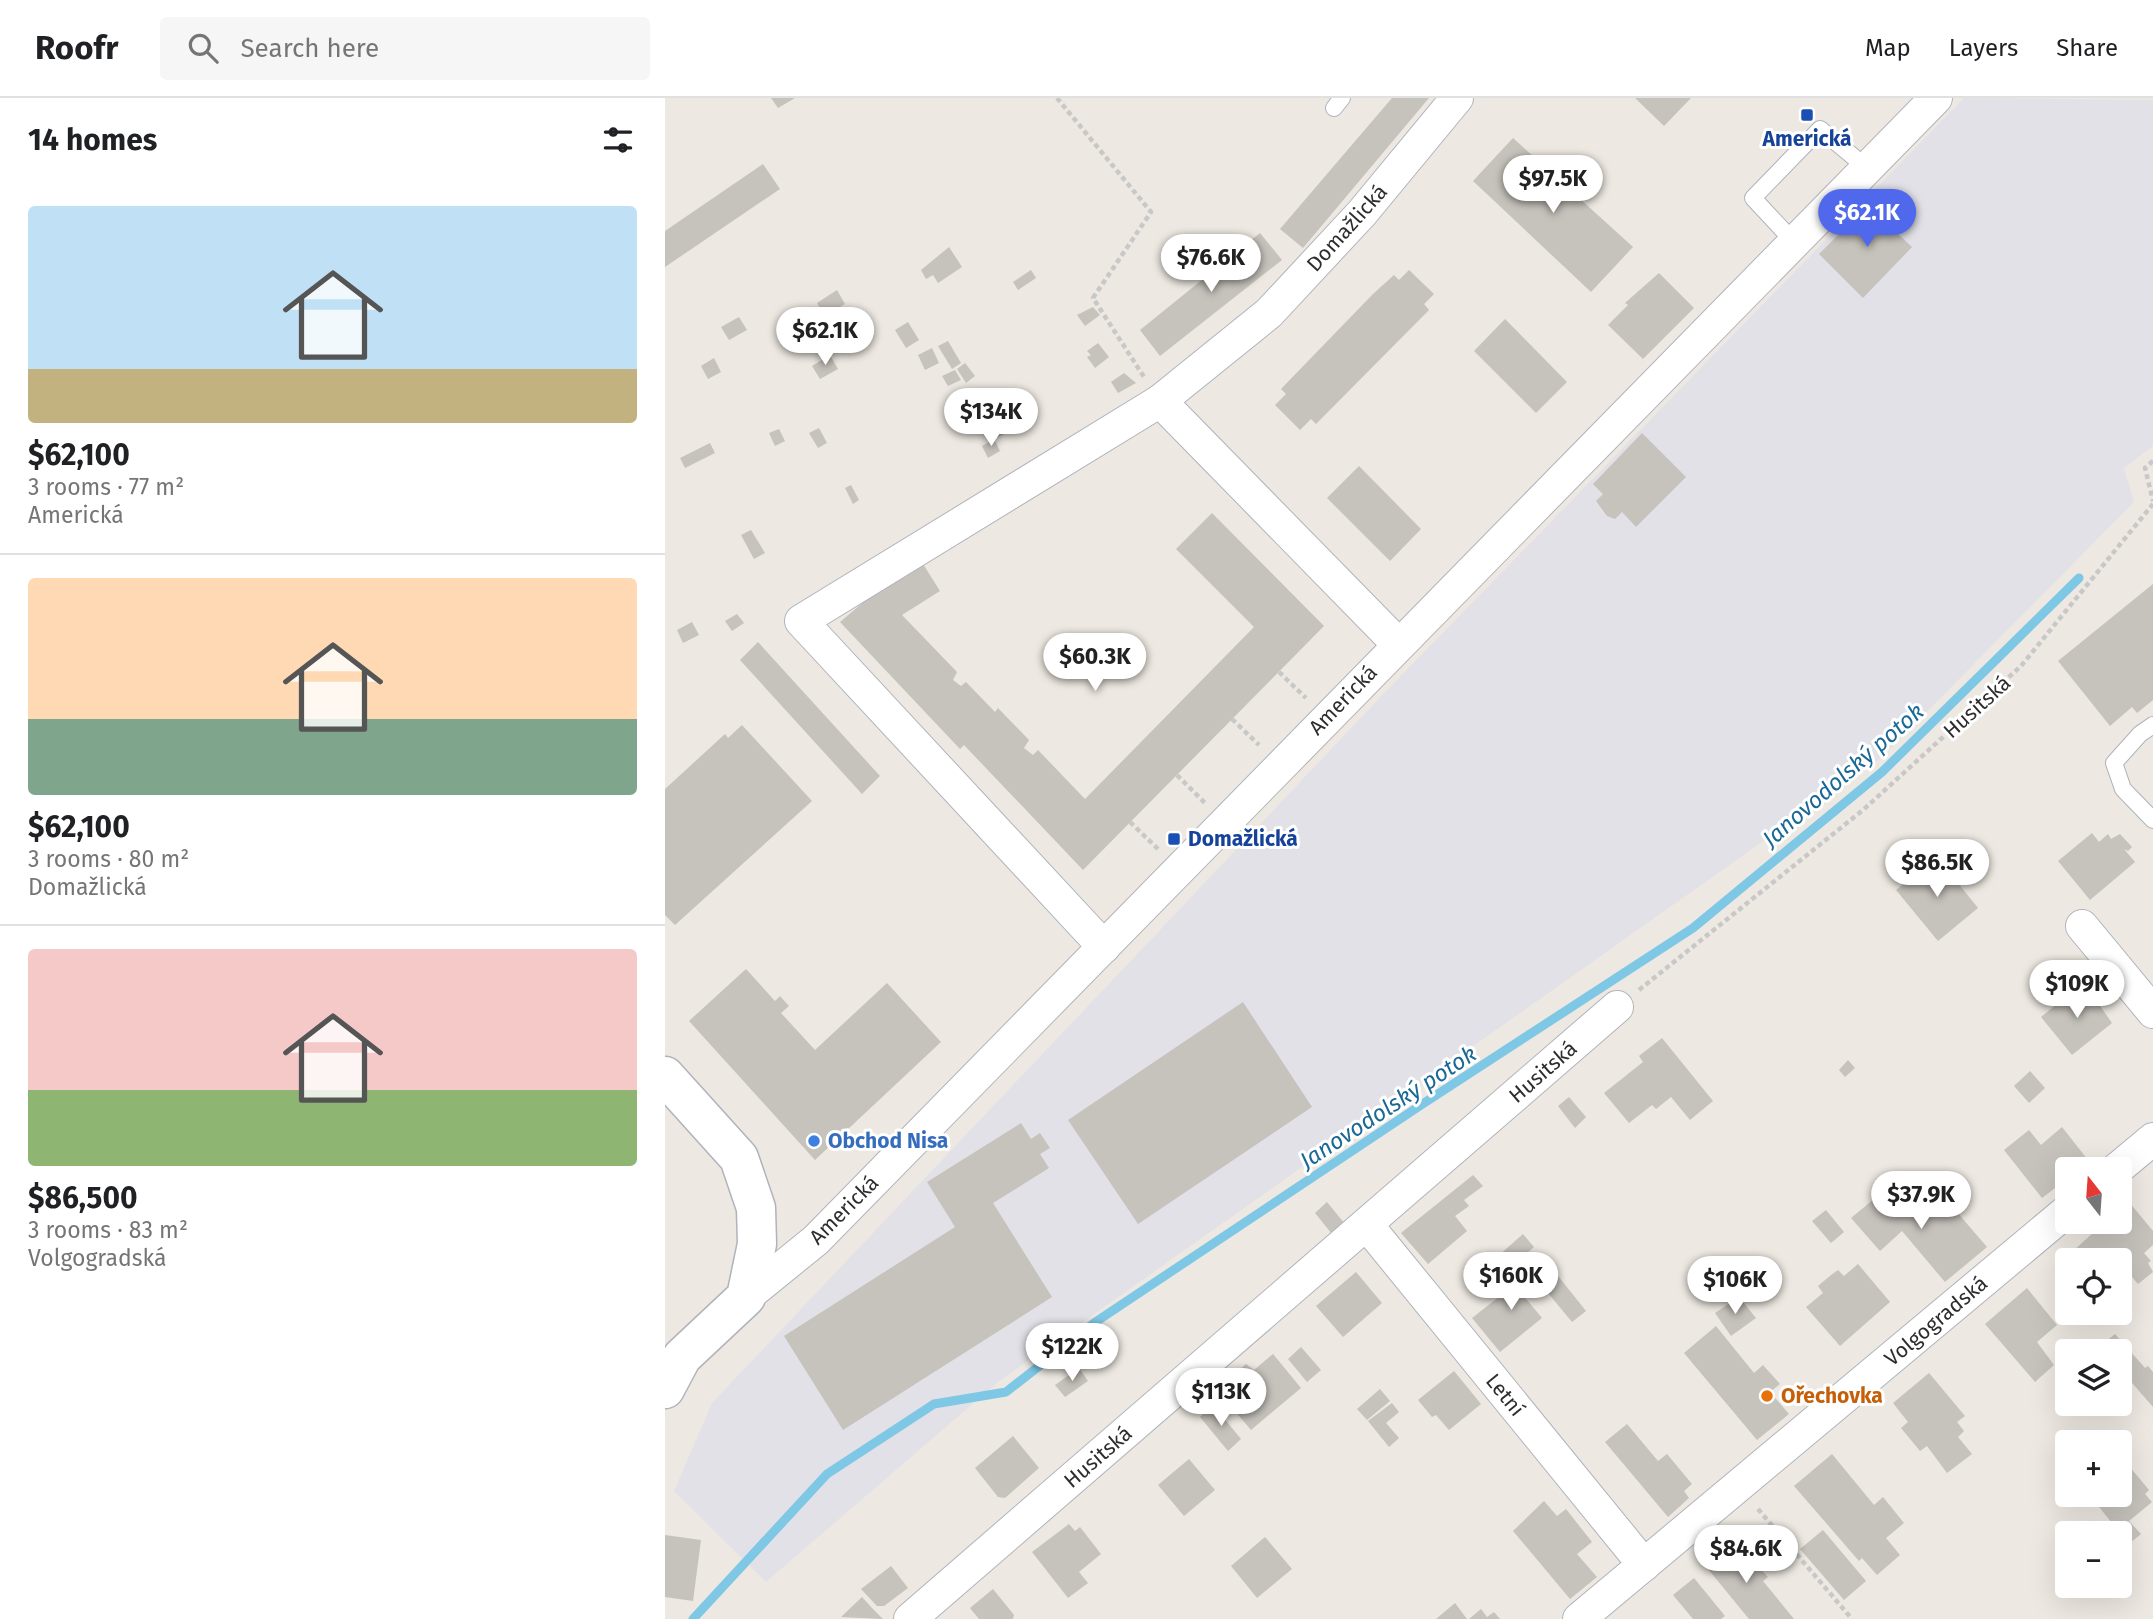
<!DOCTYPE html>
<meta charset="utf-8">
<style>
body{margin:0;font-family:"Fira Sans",sans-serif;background:#f6f6f6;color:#202124;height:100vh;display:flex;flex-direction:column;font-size:26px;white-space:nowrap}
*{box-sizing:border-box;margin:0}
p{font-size:23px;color:#757577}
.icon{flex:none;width:38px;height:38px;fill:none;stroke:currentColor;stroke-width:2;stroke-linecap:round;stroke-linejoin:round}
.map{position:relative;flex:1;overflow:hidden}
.details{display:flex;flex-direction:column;background:#fff;width:665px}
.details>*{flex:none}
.needle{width:46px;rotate:343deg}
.buttons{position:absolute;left:1390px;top:1059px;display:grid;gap:14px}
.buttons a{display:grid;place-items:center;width:77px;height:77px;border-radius:7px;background:#fff;box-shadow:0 7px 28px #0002;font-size:35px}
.price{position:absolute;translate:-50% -60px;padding:0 16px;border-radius:24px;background:#fff;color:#222;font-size:23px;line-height:46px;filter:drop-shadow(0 2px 4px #0008)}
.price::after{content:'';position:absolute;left:50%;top:42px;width:21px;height:16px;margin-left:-10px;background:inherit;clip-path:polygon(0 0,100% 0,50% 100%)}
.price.active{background:#5069ec;color:#fff}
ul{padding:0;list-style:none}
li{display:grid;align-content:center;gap:14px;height:371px;padding:0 28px}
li+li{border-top:2px solid #e0e0e0}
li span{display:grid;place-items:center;height:217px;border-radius:7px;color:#555}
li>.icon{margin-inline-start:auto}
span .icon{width:126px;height:126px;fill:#fffc;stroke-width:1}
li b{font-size:30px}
h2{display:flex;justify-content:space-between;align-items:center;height:84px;padding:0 28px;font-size:30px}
header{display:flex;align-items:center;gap:42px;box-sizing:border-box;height:98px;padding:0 35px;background:#fff;border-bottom:2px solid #e0e0e0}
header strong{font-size:33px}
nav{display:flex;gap:38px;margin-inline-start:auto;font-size:24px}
.search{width:490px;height:63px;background:#f6f6f6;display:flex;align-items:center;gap:18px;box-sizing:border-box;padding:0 24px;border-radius:7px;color:#757577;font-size:26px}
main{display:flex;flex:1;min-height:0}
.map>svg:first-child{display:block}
.industrial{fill:#e2e1e7}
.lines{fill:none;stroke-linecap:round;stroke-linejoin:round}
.stream{stroke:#7ec8e6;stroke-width:9}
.building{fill:#c6c2bc}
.service-casing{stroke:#b1b3bc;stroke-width:18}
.minor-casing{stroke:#b1b3bc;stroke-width:34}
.tertiary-casing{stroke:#b1b3bc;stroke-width:41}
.path{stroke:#c8c8c8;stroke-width:4.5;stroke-dasharray:5 3.5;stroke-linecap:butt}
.service{stroke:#fff;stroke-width:16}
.minor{stroke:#fff;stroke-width:32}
.tertiary{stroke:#fff;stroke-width:38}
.transit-dot{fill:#1a4fb4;stroke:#fff;stroke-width:2.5}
.shop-dot{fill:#3f7fe0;stroke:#fff;stroke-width:2.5}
.food-dot{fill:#e8710a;stroke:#fff;stroke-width:2.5}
.labels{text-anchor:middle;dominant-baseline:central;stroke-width:6;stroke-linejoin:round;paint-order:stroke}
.transit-label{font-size:21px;font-weight:bold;fill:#164399;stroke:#fff}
.street-label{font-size:21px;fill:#2d2d2d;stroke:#fff}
.shop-label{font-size:21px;font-weight:bold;fill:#366cbe;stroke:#fff;text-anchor:start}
.food-label{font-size:21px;font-weight:bold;fill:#c56008;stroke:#fff;text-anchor:start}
.water-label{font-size:23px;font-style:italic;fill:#196895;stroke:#fff}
</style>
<header>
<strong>Roofr</strong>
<div class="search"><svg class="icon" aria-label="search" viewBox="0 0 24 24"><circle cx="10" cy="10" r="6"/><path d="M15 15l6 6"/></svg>Search here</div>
<nav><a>Map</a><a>Layers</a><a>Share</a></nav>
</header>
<main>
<section class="details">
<h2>14 homes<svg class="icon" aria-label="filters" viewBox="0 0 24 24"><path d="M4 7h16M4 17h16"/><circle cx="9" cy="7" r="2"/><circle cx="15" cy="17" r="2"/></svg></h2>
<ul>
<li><span style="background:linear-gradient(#bfe0f5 75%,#c2b280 0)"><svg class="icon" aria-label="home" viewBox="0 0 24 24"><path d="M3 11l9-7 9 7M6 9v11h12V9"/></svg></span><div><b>$62,100</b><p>3 rooms · 77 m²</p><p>Americká</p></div></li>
<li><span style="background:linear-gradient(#ffd9b3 65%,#7fa58c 0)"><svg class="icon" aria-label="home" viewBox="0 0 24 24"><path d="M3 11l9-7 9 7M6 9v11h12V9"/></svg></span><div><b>$62,100</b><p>3 rooms · 80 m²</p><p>Domažlická</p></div></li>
<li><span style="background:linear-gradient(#f6c9c9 65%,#8fb573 0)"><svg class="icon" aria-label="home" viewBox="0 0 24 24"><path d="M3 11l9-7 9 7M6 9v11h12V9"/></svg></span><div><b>$86,500</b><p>3 rooms · 83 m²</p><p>Volgogradská</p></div></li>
</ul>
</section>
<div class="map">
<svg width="1488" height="1521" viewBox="0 0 1488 1521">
<rect width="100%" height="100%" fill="#ede8e1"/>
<polygon class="industrial" points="1299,0 1488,2 1488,348 1459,370 1469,404 1216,660 333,1284 101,1484 9,1393 47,1305 726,588"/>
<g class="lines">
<polyline class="stream" points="28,1521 162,1376 269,1306 341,1294 429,1225 756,1007 1028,830 1217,674 1414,480"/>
</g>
<g class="building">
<polygon points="106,0 130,0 113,10"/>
<polygon points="727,0 764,0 638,150 615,131"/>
<polygon points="970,0 1026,0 999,28"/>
<polygon points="848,40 968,149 926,194 808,83"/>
<polygon points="98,66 115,91 0,169 0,133"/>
<polygon points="1204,106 1214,116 1220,109 1235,119 1238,127 1232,135 1247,149 1198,200 1154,156"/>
<polygon points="595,135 617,162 495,258 475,232"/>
<polygon points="284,149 297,169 273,185 268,177 261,181 256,172"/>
<polygon points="366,172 371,180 353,192 348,184"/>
<polygon points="744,172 769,196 759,206 764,212 651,326 646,321 635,332 610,307 621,296 616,291 708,196 729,177 734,182"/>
<polygon points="994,175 1029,210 978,261 943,227 963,207 960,205"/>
<polygon points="172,192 180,206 160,218 152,205"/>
<polygon points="428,209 435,217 420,228 412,217"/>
<polygon points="74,219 82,232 64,242 56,229"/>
<polygon points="840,221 902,284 871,315 809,253"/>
<polygon points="243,224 254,242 241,250 230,232"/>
<polygon points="283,243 296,265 287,271 273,248"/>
<polygon points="433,245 444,259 430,270 422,259 426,257 422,253"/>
<polygon points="267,250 274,265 260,272 253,257"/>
<polygon points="165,257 173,271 155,281 147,268"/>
<polygon points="49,260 56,274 43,281 36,268"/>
<polygon points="300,265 310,278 301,285 292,271"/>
<polygon points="290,272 296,282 283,288 277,278"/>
<polygon points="459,275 471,285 453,295 446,284"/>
<polygon points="341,324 346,333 331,340 327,331"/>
<polygon points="154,330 162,345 153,350 144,335"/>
<polygon points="114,331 120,343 110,348 104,335"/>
<polygon points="977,335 1021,379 971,429 957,414 950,421 942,418 931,403 938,396 928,386"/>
<polygon points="329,341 335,353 323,360 317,348"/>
<polygon points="45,345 50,355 20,370 15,360"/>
<polygon points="694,368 756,431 725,463 662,400"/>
<polygon points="186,387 194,402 188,406 180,390"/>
<polygon points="547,415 659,528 418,772 299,647 295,651 175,524 253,458 275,493 237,517 292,574 288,582 296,588 301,584 330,614 333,610 364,642 359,650 368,657 373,652 420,701 589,529 511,451"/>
<polygon points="86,432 100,455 89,461 76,437"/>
<polygon points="1488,486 1488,602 1472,615 1467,609 1445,628 1393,563"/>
<polygon points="72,516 79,525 67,533 60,523"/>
<polygon points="27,524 34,537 18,545 12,532"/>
<polygon points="93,544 215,678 197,696 75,562"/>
<polygon points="77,627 147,703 10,827 0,817 0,691 60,636 63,640"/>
<polygon points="1427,735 1434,744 1443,736 1446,741 1455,736 1467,749 1463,753 1459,751 1470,764 1425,802 1393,763"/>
<polygon points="1272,759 1313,810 1273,843 1231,792"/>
<polygon points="81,871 110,903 115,898 124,908 116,915 150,952 222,885 276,944 150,1062 24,923"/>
<polygon points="1415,887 1424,897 1426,895 1447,925 1407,957 1376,919"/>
<polygon points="578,904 647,1009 473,1126 403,1022"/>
<polygon points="997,940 1048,1003 1025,1022 1006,999 991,1011 987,1007 964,1025 939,995 978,964 974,958"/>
<polygon points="1183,962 1190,970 1180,979 1174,972"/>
<polygon points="1365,973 1380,990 1364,1005 1349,988"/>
<polygon points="904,999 921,1019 910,1030 893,1008"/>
<polygon points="356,1025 366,1041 375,1035 385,1050 375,1056 384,1070 328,1105 387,1199 178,1332 119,1238 290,1129 262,1084"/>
<polygon points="1397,1029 1423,1062 1413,1071 1402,1071 1402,1081 1377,1100 1339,1052 1364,1032 1376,1047"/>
<polygon points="808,1077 818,1088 799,1102 804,1108 790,1118 802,1133 763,1166 736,1135"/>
<polygon points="1238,1087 1266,1118 1285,1106 1322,1149 1280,1184 1237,1133 1215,1153 1186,1120 1215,1096 1219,1101"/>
<polygon points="662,1104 680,1126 667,1136 650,1115"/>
<polygon points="1464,1104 1488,1133 1488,1147 1479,1155 1486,1163 1483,1165 1488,1174 1473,1186 1467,1179 1454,1190 1454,1162 1413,1162 1407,1154 1440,1124 1454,1124 1454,1113"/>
<polygon points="1161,1112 1179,1134 1166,1145 1147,1123"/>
<polygon points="858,1136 869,1149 835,1178 824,1166"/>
<polygon points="876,1166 885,1176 858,1197 877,1220 835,1254 807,1220"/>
<polygon points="1193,1166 1225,1204 1175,1248 1141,1209 1158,1195 1153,1188 1166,1177 1173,1172 1179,1178"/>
<polygon points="691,1174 717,1205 678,1239 651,1208"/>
<polygon points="893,1178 921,1213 907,1224 878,1189"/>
<polygon points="1362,1190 1392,1227 1372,1244 1389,1267 1370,1284 1320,1226"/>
<polygon points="1074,1199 1091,1220 1066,1238 1050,1215"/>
<polygon points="1051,1228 1089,1275 1098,1267 1115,1286 1105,1294 1124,1316 1092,1342 1019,1255"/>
<polygon points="1450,1236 1480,1270 1483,1268 1488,1274 1488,1309 1454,1270 1454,1253 1440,1253 1435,1248"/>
<polygon points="636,1249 656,1272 642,1284 623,1261"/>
<polygon points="608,1256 636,1290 586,1332 557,1298 577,1282 572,1274 581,1266 589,1272"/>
<polygon points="414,1270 423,1283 400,1299 390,1287"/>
<polygon points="789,1273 816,1306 784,1332 771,1317 767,1319 753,1302"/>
<polygon points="1264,1275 1300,1318 1292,1324 1299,1333 1293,1339 1307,1356 1282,1375 1262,1348 1255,1353 1236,1330 1243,1324 1228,1305"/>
<polygon points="715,1291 725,1303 702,1322 692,1311"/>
<polygon points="727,1305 734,1314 721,1325 734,1340 724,1349 703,1323"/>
<polygon points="548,1307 576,1341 563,1353 535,1319"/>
<polygon points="962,1326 993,1363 1002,1356 1027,1386 1019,1393 1024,1400 1003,1419 940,1344"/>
<polygon points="348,1338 374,1370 340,1400 333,1399 310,1370"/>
<polygon points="1167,1356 1209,1407 1218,1399 1239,1425 1221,1440 1235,1457 1212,1477 1197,1460 1194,1463 1129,1388"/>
<polygon points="524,1361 550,1392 519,1418 493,1387"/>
<polygon points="1459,1362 1484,1392 1480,1396 1487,1404 1464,1423 1476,1436 1454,1454 1454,1435 1433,1435 1446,1424 1424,1396 1454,1396 1454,1366"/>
<polygon points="879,1403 892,1418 901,1411 927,1444 912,1456 932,1479 905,1501 848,1433"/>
<polygon points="404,1426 410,1433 415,1429 436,1456 414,1474 423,1485 403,1500 367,1454"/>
<polygon points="1158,1432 1201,1483 1179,1502 1135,1451"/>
<polygon points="0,1437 36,1442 28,1503 0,1499"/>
<polygon points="600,1439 627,1471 592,1500 566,1468"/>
<polygon points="1066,1443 1089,1472 1094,1469 1103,1479 1098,1483 1129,1521 1084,1521 1038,1465"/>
<polygon points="226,1468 243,1490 219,1508 212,1508 196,1491"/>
<polygon points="1029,1480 1060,1518 1056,1521 1028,1521 1008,1497"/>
<polygon points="328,1491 349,1517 348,1521 314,1521 305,1510"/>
<polygon points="197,1499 207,1510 218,1521 176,1519"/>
<polygon points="790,1505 802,1521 771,1521"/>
<polygon points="816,1511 822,1519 829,1514 835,1521 804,1521"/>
</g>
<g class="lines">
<g class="service-casing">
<g id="service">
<polyline points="669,10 677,0"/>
<polyline points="1129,144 1088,100 1155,31 1202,70"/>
<polyline points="1488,627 1475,636 1449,665 1458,691 1488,722"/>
</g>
</g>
<g class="minor-casing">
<g id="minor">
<polyline points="495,303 733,546"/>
<polyline points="1417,828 1488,914"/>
<polyline points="439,849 136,523 495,303 604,215 697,115 792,0"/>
<polyline points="1452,1071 1488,1041"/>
<polyline points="702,1127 979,1467"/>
<polyline points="81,1199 151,1142 1271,0"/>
<polyline points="245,1521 952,909"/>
<polyline points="914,1521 1402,1113"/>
</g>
</g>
<g class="tertiary-casing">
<polyline id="tertiary" points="0,978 74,1060 91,1110 92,1146 81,1199 17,1259 0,1291"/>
</g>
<g class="path">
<polyline points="392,0 486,114 428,200 479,279"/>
<polyline points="1488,363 1480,370 1488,403"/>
<polyline points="614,574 641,600"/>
<polyline points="567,621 594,647"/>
<polyline points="512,677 540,705"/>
<polyline points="465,724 493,751"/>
<polyline points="974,892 1198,712 1356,568 1488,406"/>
<polyline points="1093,1411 1187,1521"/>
</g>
<use href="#service" class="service"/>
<use href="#minor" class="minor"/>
<use href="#tertiary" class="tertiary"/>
</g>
<g class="transit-dot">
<rect x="1135" y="10" width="14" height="14" rx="3.5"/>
<rect x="502" y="734" width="14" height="14" rx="3.5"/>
</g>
<circle class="shop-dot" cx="149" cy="1043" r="7"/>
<circle class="food-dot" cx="1102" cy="1298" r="7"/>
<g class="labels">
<g class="transit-label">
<text x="1142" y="41">Americká</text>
<text x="523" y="741" text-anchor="start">Domažlická</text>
</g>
<g class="street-label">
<text transform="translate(682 130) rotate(-48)">Domažlická</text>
<text transform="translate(678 602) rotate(-46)">Americká</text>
<text transform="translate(1312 609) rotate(-42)">Husitská</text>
<text transform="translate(878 974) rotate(-41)">Husitská</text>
<text transform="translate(179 1112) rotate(-45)">Americká</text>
<text transform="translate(1271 1223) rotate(-40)">Volgogradská</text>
<text transform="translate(840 1297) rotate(51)">Letní</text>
<text transform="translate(433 1359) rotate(-41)">Husitská</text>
</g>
<g class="shop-label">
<text x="163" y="1043">Obchod Nisa</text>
</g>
<g class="food-label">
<text x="1116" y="1298">Ořechovka</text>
</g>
<g class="water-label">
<text transform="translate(1178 677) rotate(-41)">Janovodolský potok</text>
<text transform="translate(723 1009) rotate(-33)">Janovodolský potok</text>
</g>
</g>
</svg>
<div class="buttons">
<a><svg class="needle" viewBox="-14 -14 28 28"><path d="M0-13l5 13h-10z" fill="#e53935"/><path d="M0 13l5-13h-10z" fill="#757577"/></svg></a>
<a><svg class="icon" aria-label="locate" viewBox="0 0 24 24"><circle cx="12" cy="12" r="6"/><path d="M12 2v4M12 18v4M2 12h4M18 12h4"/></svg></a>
<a><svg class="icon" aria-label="layers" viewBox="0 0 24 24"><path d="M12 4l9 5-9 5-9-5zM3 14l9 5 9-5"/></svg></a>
<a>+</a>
<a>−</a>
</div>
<b class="price" style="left:888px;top:117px">$97.5K</b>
<b class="price active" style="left:1202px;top:151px">$62.1K</b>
<b class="price" style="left:546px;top:196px">$76.6K</b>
<b class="price" style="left:160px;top:269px">$62.1K</b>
<b class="price" style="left:326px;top:350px">$134K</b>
<b class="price" style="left:430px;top:595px">$60.3K</b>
<b class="price" style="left:1272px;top:801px">$86.5K</b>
<b class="price" style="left:1412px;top:922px">$109K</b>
<b class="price" style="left:1256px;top:1133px">$37.9K</b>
<b class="price" style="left:846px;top:1214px">$160K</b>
<b class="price" style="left:1070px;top:1218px">$106K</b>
<b class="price" style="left:407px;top:1285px">$122K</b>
<b class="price" style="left:556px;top:1330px">$113K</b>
<b class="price" style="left:1081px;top:1487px">$84.6K</b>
</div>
</main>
